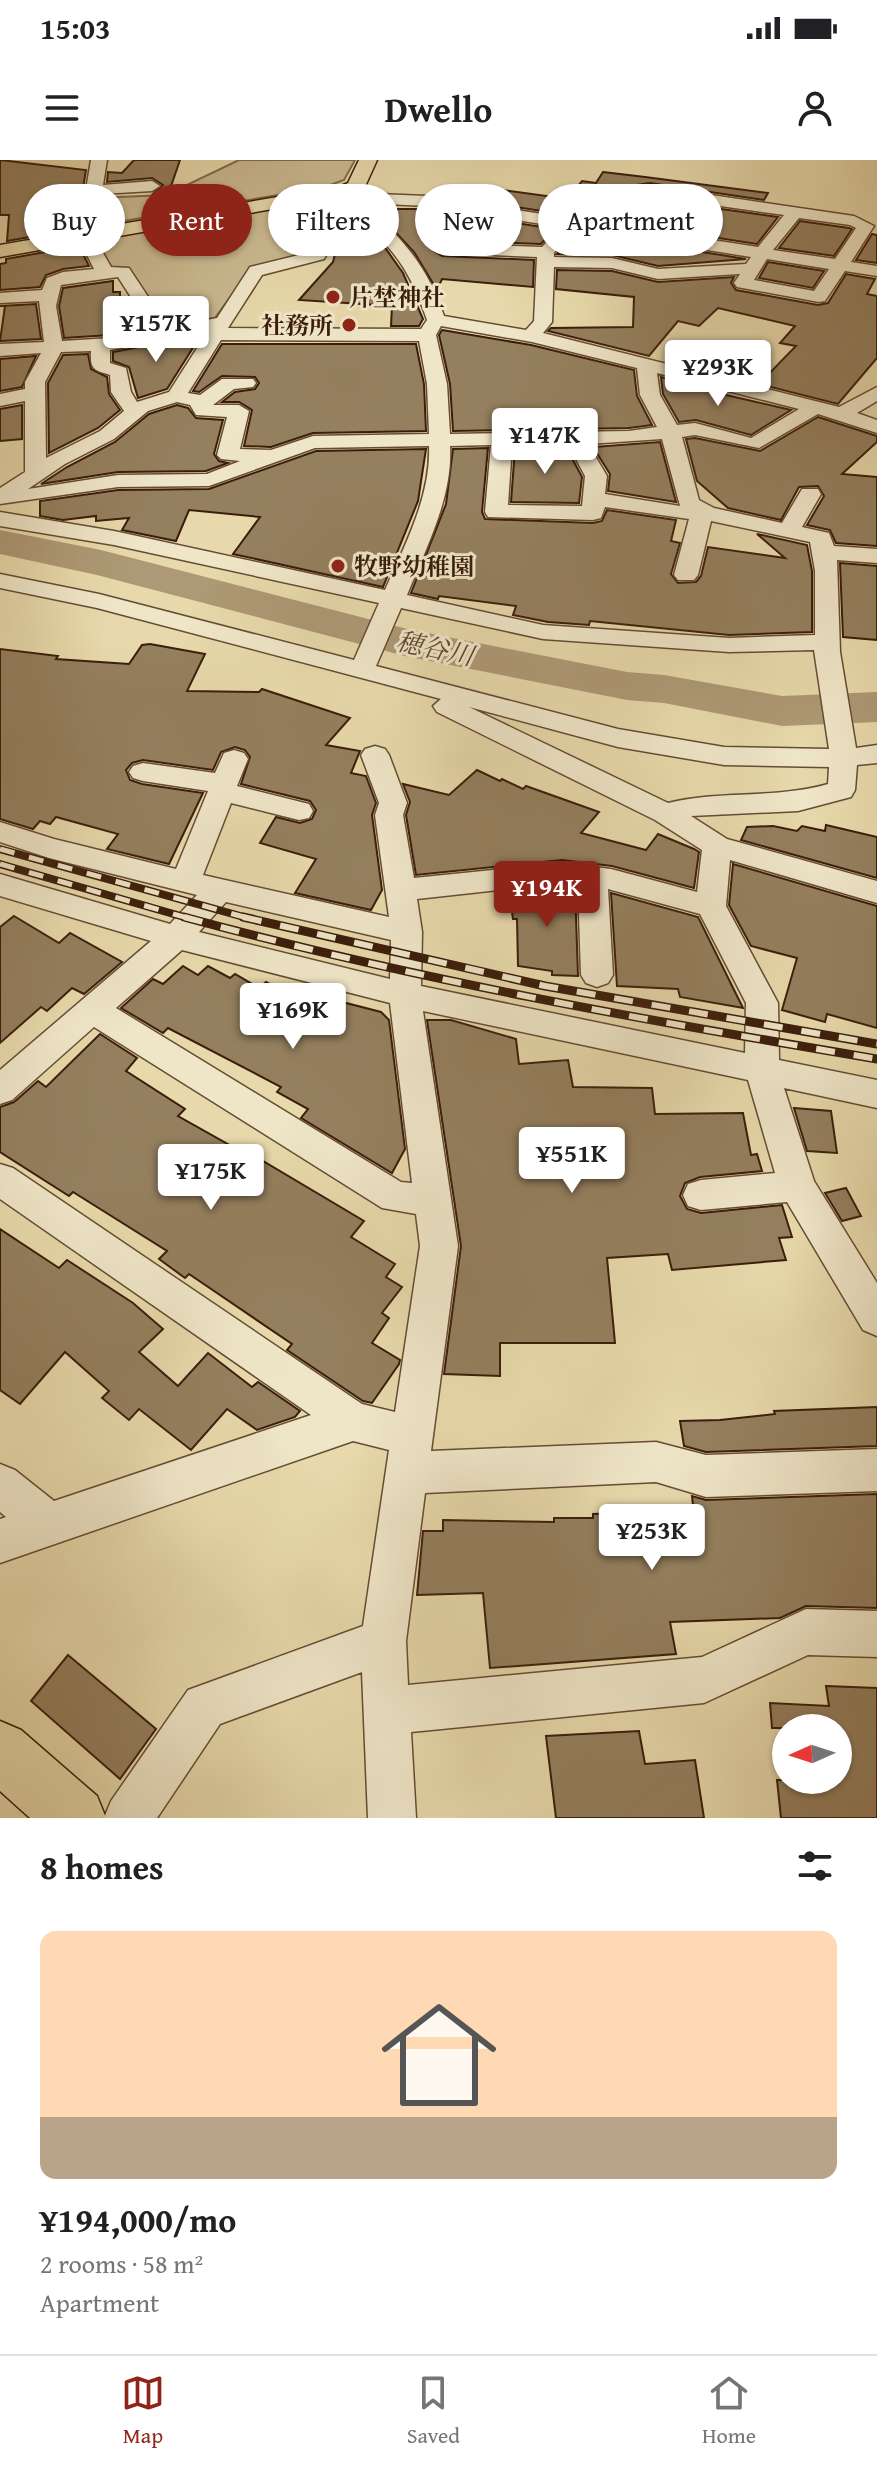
<!DOCTYPE html>
<meta charset="utf-8">
<style>
body{margin:0;font-family:"Gentium Book Plus","Noto Serif JP",serif;background:#f2f2f2;color:#202124;height:100vh;display:flex;flex-direction:column;font-size:30px;white-space:nowrap}
*{box-sizing:border-box;margin:0}
p{font-size:26px;color:#757577}
.icon{flex:none;width:44px;height:44px;fill:none;stroke:currentColor;stroke-width:2;stroke-linecap:round;stroke-linejoin:round}
.map{position:relative;height:1658px;overflow:hidden}
.side{display:flex;flex-direction:column;background:#fff;flex:1}
.side>*{flex:none}
.guide{position:absolute;left:24px;top:24px;width:830px;height:72px;display:flex;gap:16px}
.needle{width:52px;rotate:267deg}
.fabs{position:absolute;left:772px;top:1554px;display:grid;gap:16px}
.fabs a{display:grid;place-items:center;width:80px;height:80px;border-radius:50%;background:#fff;box-shadow:0 2px 6px #0004;font-size:40px}
.price{position:absolute;translate:-50% -68px;padding:0 18px;border-radius:8px;background:#fff;color:#222;font-size:26px;line-height:52px;filter:drop-shadow(0 2px 4px #0008)}
.price::after{content:'';position:absolute;left:50%;top:48px;width:24px;height:18px;margin-left:-12px;background:inherit;clip-path:polygon(0 0,100% 0,50% 100%)}
.price.active{background:#8f2418;color:#fff}
ul{padding:0;list-style:none}
li{display:grid;align-content:center;gap:16px;height:424px;padding:0 40px}
li+li{border-top:2px solid #e0e0e0}
li span{display:grid;place-items:center;height:248px;border-radius:16px;color:#555}
li>.icon{margin-inline-start:auto}
span .icon{width:144px;height:144px;fill:#fffc;stroke-width:1}
li b{font-size:34px}
h2{display:flex;justify-content:space-between;align-items:center;height:96px;padding:0 40px;font-size:34px}
.pill{padding:0 28px;border-radius:36px;background:#fff;box-shadow:0 2px 6px #0004;font-size:28px;line-height:72px}
.pill.active{background:#8f2418;color:#fff}
.status{display:flex;justify-content:space-between;align-items:center;height:56px;padding:0 40px;background:#fff;direction:ltr}
.status svg{height:22px;fill:currentColor}
header{display:flex;justify-content:space-between;align-items:center;height:104px;padding:0 40px;background:#fff;font-size:36px;font-weight:800}
.dock{display:flex;justify-content:space-around;align-items:center;height:112px;border-top:2px solid #e0e0e0;background:#fff;font-size:22px;color:#757577}
.dock a{display:grid;justify-items:center;gap:4px}
.dock .active{color:#8f2418}
.map>svg:first-child{display:block}
.green{fill:#cab990;stroke:#826b4e;stroke-width:2}
.lines{fill:none;stroke-linecap:round;stroke-linejoin:round}
.river{fill:#ad9975;fill-rule:evenodd}
.building{fill:#947f5e;stroke:#3b1d0b;stroke-width:2}
.minor-casing{stroke:#664c33;stroke-width:3}
.major-casing{stroke:#3b1d0b;stroke-width:3}
.minor{fill:#efe6c8;fill-rule:evenodd}
.major{fill:#e7d9ab;fill-rule:evenodd}
.rail-far1-casing{stroke:#3b1d0b;stroke-width:8}
.rail-casing{stroke:#3b1d0b;stroke-width:9}
.rail-far1{stroke:#efe6c8;stroke-width:5;stroke-dasharray:15;stroke-linecap:butt}
.rail{stroke:#efe6c8;stroke-width:6;stroke-dasharray:19;stroke-linecap:butt}
.poi-dot{fill:#8f2418;stroke:#efe6c8;stroke-width:3}
.labels{text-anchor:middle;dominant-baseline:central;stroke-width:6;stroke-linejoin:round;paint-order:stroke}
.far-poi-label{font-size:24px;font-weight:bold;fill:#3b1d0b;stroke:#efe6c8;text-anchor:start}
.far-water-label{font-size:26px;font-style:italic;fill:#634830;stroke:#efe6c8}
</style>
<div class="status"><b>15:03</b><svg viewBox="0 0 49 12"><path d="M0 12V9h3v3zM5 12V6h3v6zM10 12V3h3v9zM15 12V0h3v12zM26 1h20v11H26zM47 4h2v5h-2z"/></svg></div>
<header><svg class="icon" aria-label="menu" viewBox="0 0 24 24"><path d="M4 6h16M4 12h16M4 18h16"/></svg>Dwello<svg class="icon" aria-label="person" viewBox="0 0 24 24"><circle cx="12" cy="8" r="4"/><path d="M4 21q1-7 8-7t8 7"/></svg></header>
<div class="map">
<svg width="877" height="1658" viewBox="0 0 877 1658">
<rect width="100%" height="100%" fill="#e7d9ab"/>
<filter id="stains"><feTurbulence type="fractalNoise" baseFrequency=".0025" numOctaves="4"/><feColorMatrix values="0 0 0 0 .2 0 0 0 0 .09 0 0 0 0 .02 0 0 0 .5 -.17"/></filter>
<radialGradient id="worn" r=".72"><stop offset=".6" stop-color="#630" stop-opacity="0"/><stop offset="1" stop-color="#630" stop-opacity=".3"/></radialGradient>
<g class="green">
<polygon points="239,0 355,0 344,20 325,27 94,66 95,38 166,35"/>
<polygon points="296,45 305,55 334,51 315,91 246,115 212,162 172,169 164,166 111,107 95,80"/>
</g>
<g class="lines">
<polygon class="river" points="0,370 101,390 407,469 627,512 664,515 782,536 877,532 877,562 782,566 664,543 627,540 405,496 97,415 0,394"/>
</g>
<g class="building">
<polygon points="0,0 86,10 76,69 7,81 9,55 0,55"/>
<polygon points="134,0 180,0 169,32 154,33 163,25 152,18 107,22 108,12 122,13"/>
<polygon points="603,12 645,17 768,33 764,40 650,23 582,33 567,55 465,39 477,41 488,28 568,39 582,21 596,23"/>
<polygon points="650,39 778,57 757,84 588,58 596,46"/>
<polygon points="374,49 427,49 555,69 541,84 440,80 431,89 442,96 534,100 533,127 442,119 437,130 414,92"/>
<polygon points="352,55 386,89 403,113 423,159 419,166 391,166 392,146 299,140 333,102 340,75"/>
<polygon points="800,61 849,68 852,69 834,96 779,88"/>
<polygon points="577,72 746,99 658,106 612,95 557,94"/>
<polygon points="872,74 877,75 877,103 856,100"/>
<polygon points="79,86 89,106 63,109 46,115 40,127 0,130 0,104 6,103 6,99"/>
<polygon points="768,102 824,111 813,128 759,118"/>
<polygon points="557,110 612,111 658,122 734,117 731,123 736,130 818,145 828,143 846,114 875,119 867,134 877,136 877,198 838,244 759,224 796,186 780,183 795,166 718,148 699,166 678,161 649,196 548,171 551,168 633,167 634,137 556,129"/>
<polygon points="113,121 113,132 120,132 120,159 138,156 147,168 126,174 64,178 59,146 63,128"/>
<polygon points="36,144 41,179 0,181 5,146 0,146"/>
<polygon points="442,170 531,185 634,210 637,236 652,265 629,268 453,271 450,224 439,175"/>
<polygon points="201,175 167,229 138,238 129,207 113,201 113,192"/>
<polygon points="222,184 416,184 424,224 426,271 313,273 271,287 244,286 252,250 239,242 222,242 235,232 255,229 259,223 255,217 222,216 199,232 193,231"/>
<polygon points="88,194 91,209 107,217 109,234 120,250 98,268 49,293 48,223 63,195"/>
<polygon points="36,196 22,227 0,231 0,199"/>
<polygon points="661,217 726,235 791,250 751,275 696,260 679,262 663,234"/>
<polygon points="22,245 22,279 0,281 0,249"/>
<polygon points="177,245 188,248 196,258 223,260 214,294 219,301 228,303 206,311 118,312 41,324 67,307 115,282 149,254"/>
<polygon points="818,257 877,276 877,282 842,314 877,317 877,386 836,383 830,370 807,365 824,336 818,326 799,327 781,360 728,348 697,321 686,279 695,278 760,291"/>
<polygon points="660,282 676,342 608,331 610,314 593,287"/>
<polygon points="566,287 582,317 579,343 511,342 515,288"/>
<polygon points="488,288 482,352 485,359 593,363 602,361 607,350 676,360 671,381 680,383 671,414 678,423 696,422 701,416 708,387 785,398 757,374 807,385 812,411 812,472 729,475 590,461 589,465 548,462 513,455 516,446 439,436 438,439 411,433 446,344 453,289"/>
<polygon points="426,289 418,341 383,427 233,394 260,357 189,350 176,381 122,370 129,358 96,361 96,356 63,360 40,356 40,341 118,330 209,329 316,291"/>
<polygon points="840,403 877,406 877,480 843,477"/>
<polygon points="150,484 205,494 187,531 259,532 262,529 350,558 326,585 360,591 351,613 366,616 376,643 372,655 382,730 371,750 295,733 316,699 260,683 276,657 300,663 312,659 316,650 310,641 241,624 250,597 245,590 235,587 221,592 213,610 143,600 132,603 126,610 130,620 142,624 203,633 169,704 107,689 118,674 56,657 50,664 40,661 33,669 0,659 0,489 58,496 56,499 129,504 142,485"/>
<polygon points="477,610 500,621 502,619 523,629 526,626 599,652 581,673 646,690 658,674 694,689 699,692 694,728 612,706 562,700 416,715 406,655 410,642 403,624 449,635"/>
<polygon points="826,665 877,677 877,718 741,680 747,667 773,666 797,671 802,666 825,671"/>
<polygon points="733,704 877,746 877,868 827,854 825,862 782,850 797,798 751,786 729,745"/>
<polygon points="562,726 575,728 578,816 552,815 552,811 518,806 517,759 513,759 509,732"/>
<polygon points="611,733 698,757 743,848 680,837 678,829 617,826"/>
<polygon points="14,756 59,783 70,773 122,802 84,834 72,828 47,851 41,847 0,883 0,767"/>
<polygon points="183,806 198,815 208,806 230,818 235,814 259,828 266,822 300,840 322,838 339,846 342,842 381,852 389,860 405,989 392,1013 301,958 308,949 277,932 281,927 168,868 163,873 121,848 153,819 163,824"/>
<polygon points="427,860 451,860 516,879 519,904 568,900 573,927 652,928 655,954 743,953 751,995 757,994 762,1011 700,1017 685,1023 680,1036 687,1049 701,1053 782,1045 792,1077 779,1078 786,1100 672,1110 668,1094 607,1098 615,1183 500,1183 500,1216 444,1214 461,1086"/>
<polygon points="100,874 137,898 126,911 185,949 178,956 251,997 253,995 364,1061 351,1077 395,1104 386,1117 402,1127 382,1153 389,1158 372,1183 400,1200 399,1204 372,1243 363,1241 287,1190 292,1184 189,1114 185,1118 159,1099 167,1091 73,1032 69,1036 0,992 0,947 14,942 38,921 46,927"/>
<polygon points="794,948 831,951 837,993 807,991"/>
<polygon points="846,1028 861,1056 842,1061 825,1033"/>
<polygon points="0,1069 59,1108 67,1100 133,1143 163,1169 139,1192 178,1226 208,1193 252,1227 258,1222 300,1251 295,1257 257,1270 227,1249 191,1290 139,1249 129,1260 102,1238 109,1231 65,1192 20,1244 0,1230"/>
<polygon points="877,1247 877,1286 706,1292 684,1286 680,1261 720,1260 775,1254 774,1251"/>
<polygon points="877,1334 877,1448 806,1446 780,1458 670,1462 676,1494 490,1508 483,1433 417,1435 423,1371 443,1371 443,1360 554,1362 554,1358 593,1358 593,1354 673,1351 672,1346 693,1345 692,1336 706,1340"/>
<polygon points="68,1495 156,1569 120,1619 31,1541"/>
<polygon points="826,1526 877,1528 877,1658 781,1658 777,1620 838,1620 838,1568 772,1568 770,1543 829,1546"/>
<polygon points="639,1571 645,1604 695,1600 704,1658 556,1658 546,1576"/>
</g>
<g class="lines">
<g class="minor-casing">
<path id="minor" d="M91 0H107L103 25 152 21 160 26 152 31 101 34 94 77 111 107 129 108 168 167 217 158 250 107 311 92 336 48 337 31 345 26 351 28 353 33 427 36 568 58 582 36 650 26 854 56 874 66 851 102 877 106V116L845 111 825 141 819 142 737 127 734 123 740 114 658 119 612 108 554 107 552 162 543 173 839 247 877 227V241L857 253 877 260V273L818 254 759 288 695 275 682 277 699 340 714 348 782 363 802 329H818L821 334 802 367 829 373 834 386 877 389V403L837 400 840 492 856 588 877 585V603L857 605 855 630 851 637 798 651 691 656 727 679 877 721V743L730 700 726 746 778 843 779 900 877 920V948L784 928 814 1021 877 1123V1176L863 1170 787 1042 701 1050 688 1046 683 1035 688 1024 701 1020 775 1013 748 920 423 851 458 1086 431 1291 656 1282 706 1295 877 1289V1331L706 1337 656 1322 425 1333 406 1481 408 1525 702 1497 806 1449 877 1451V1497L808 1495 704 1543 411 1572 416 1658H368L362 1512 220 1564 157 1658H104L111 1641 188 1530 363 1466 389 1290 353 1281 0 1403V1359L6 1357 0 1352V1304L15 1310 54 1341 311 1255 0 1039V1004L13 1008 362 1244 395 1252 420 1086 416 1054 382 1048 94 867 12 940 0 944V910L151 781 0 736V714L170 764 197 735 49 698 0 682V662L54 679 176 709 208 631 143 621 133 618 129 612 133 606 143 603 215 613 224 593 234 590 244 593 248 599 237 626 309 644 313 651 309 658 299 660 231 643 203 715 389 757 375 655 379 643 361 595 365 589 375 586 385 589 389 595 407 643 403 655 414 718 562 703 611 709 697 732 702 690 655 660 437 552 433 546 441 539 97 448 0 428V414L99 434 354 500 379 443 114 385 0 366V352L114 371 385 430C405 385 431 336 429 286L315 288 209 326 118 327 0 344V328L25 312V241L0 246V234L25 229V222L41 193 0 196V184L44 182 39 141 0 143V133L42 130 47 118 63 112 94 109 78 77ZM650 36 784 55 758 87 583 60 594 43ZM363 43 427 46 561 67 542 87 442 83 434 88 442 93 537 97 534 161 526 170 444 156C427 105 402 78 363 43ZM351 50C392 87 409 107 427 160L421 169 228 168 262 115 324 99ZM799 58 850 65 856 68 835 99 773 90ZM576 69 751 97 746 104 658 109 612 98 554 97V93ZM767 99 829 109 814 131 754 120ZM118 117 152 170 127 177 62 181 56 146 61 125ZM441 166 532 182 637 208 640 235 657 267 629 271 450 274 447 224 436 175ZM208 171 169 232 137 242 131 232 126 208 110 203V190ZM221 180 419 181 427 224 429 274 313 276 271 290 240 289 249 251 239 245H213L234 229 253 227 256 223 253 219H222L200 235 188 233ZM91 191C90 209 93 210 110 215L111 232 124 251 100 271 46 298 45 222 61 192ZM657 213 799 249 751 278 695 263 677 265 660 235ZM177 242 190 245 196 255 227 257 217 295 221 299 240 301 207 314 118 315 28 329 65 304 114 279 148 251ZM662 279 680 346 605 334 607 316 588 284ZM568 284 585 316 582 346 508 345 512 285ZM491 285 485 352 488 357 593 360 601 358 605 347 689 359 674 415 678 420H694L698 415 711 361 810 382 815 411V475L729 478 543 465 407 435C426 388 453 337 450 286ZM401 448 543 479 729 492 814 490 829 589 724 587 618 569 376 506ZM469 547 618 587 724 605 829 607 828 624C775 639 721 630 668 643ZM562 723 578 725 581 815 586 823 597 827 608 823 613 815 608 729 700 754 746 843 745 893 421 826 422 772 417 739ZM226 742 391 780 390 819 199 772ZM182 790 390 843 412 1023 401 1022 116 848Z"/>
</g>
<g class="major-casing">
<g id="major">
<polygon points="359,0 377,0 363,31 352,35 0,97 0,85 341,26 348,23"/>
<polygon points="0,1561 21,1570 97,1636 106,1658 30,1658 0,1631"/>
</g>
</g>
<use href="#minor" class="minor"/>
<use href="#major" class="major"/>
<g class="rail-far1-casing">
<g id="rail-far1">
<polyline points="0,689 251,759"/>
<polyline points="0,704 191,759"/>
</g>
</g>
<g class="rail-casing">
<g id="rail">
<path d="M184 757C411 819 644 860 877 899"/>
<polyline points="243,757 545,826 877,884"/>
</g>
</g>
<use href="#rail-far1" class="rail-far1"/>
<use href="#rail" class="rail"/>
</g>
<g class="poi-dot">
<circle cx="333" cy="137" r="8"/>
<circle cx="349" cy="165" r="8"/>
<circle cx="338" cy="406" r="8"/>
</g>
<g class="labels">
<g class="far-poi-label">
<text x="349" y="137">片埜神社</text>
<text x="333" y="165" text-anchor="end">社務所</text>
<text x="354" y="406">牧野幼稚園</text>
</g>
<g class="far-water-label">
<text transform="translate(435 488) rotate(12)">穂谷川</text>
</g>
</g>
<rect width="100%" height="100%" filter="url(#stains)"/>
<rect width="100%" height="100%" fill="url(#worn)"/>
</svg>
<div class="fabs">
<a><svg class="needle" viewBox="-14 -14 28 28"><path d="M0-13l5 13h-10z" fill="#e53935"/><path d="M0 13l5-13h-10z" fill="#757577"/></svg></a>
</div>
<b class="price" style="left:156px;top:204px">¥157K</b>
<b class="price" style="left:718px;top:248px">¥293K</b>
<b class="price" style="left:545px;top:316px">¥147K</b>
<b class="price active" style="left:547px;top:769px">¥194K</b>
<b class="price" style="left:293px;top:891px">¥169K</b>
<b class="price" style="left:572px;top:1035px">¥551K</b>
<b class="price" style="left:211px;top:1052px">¥175K</b>
<b class="price" style="left:652px;top:1412px">¥253K</b>
<div class="guide">
<a class="pill">Buy</a>
<a class="pill active">Rent</a>
<a class="pill">Filters</a>
<a class="pill">New</a>
<a class="pill">Apartment</a>
</div>
</div>
<section class="side">
<h2>8 homes<svg class="icon" aria-label="filters" viewBox="0 0 24 24"><path d="M4 7h16M4 17h16"/><circle cx="9" cy="7" r="2"/><circle cx="15" cy="17" r="2"/></svg></h2>
<ul>
<li><span style="background:linear-gradient(#ffd9b3 75%,#b9a48a 0)"><svg class="icon" aria-label="home" viewBox="0 0 24 24"><path d="M3 11l9-7 9 7M6 9v11h12V9"/></svg></span><div><b>¥194,000/mo</b><p>2 rooms · 58 m²</p><p>Apartment</p></div></li>
</ul>
</section>
<nav class="dock">
<a class="active"><svg class="icon" aria-label="map" viewBox="0 0 24 24"><path d="M3 6l6-2 6 2 6-2v14l-6 2-6-2-6 2zM9 4v14M15 6v14"/></svg>Map</a>
<a><svg class="icon" aria-label="saved" viewBox="0 0 24 24"><path d="M7 4h10v16l-5-4-5 4z"/></svg>Saved</a>
<a><svg class="icon" aria-label="home" viewBox="0 0 24 24"><path d="M3 11l9-7 9 7M6 9v11h12V9"/></svg>Home</a>
</nav>
